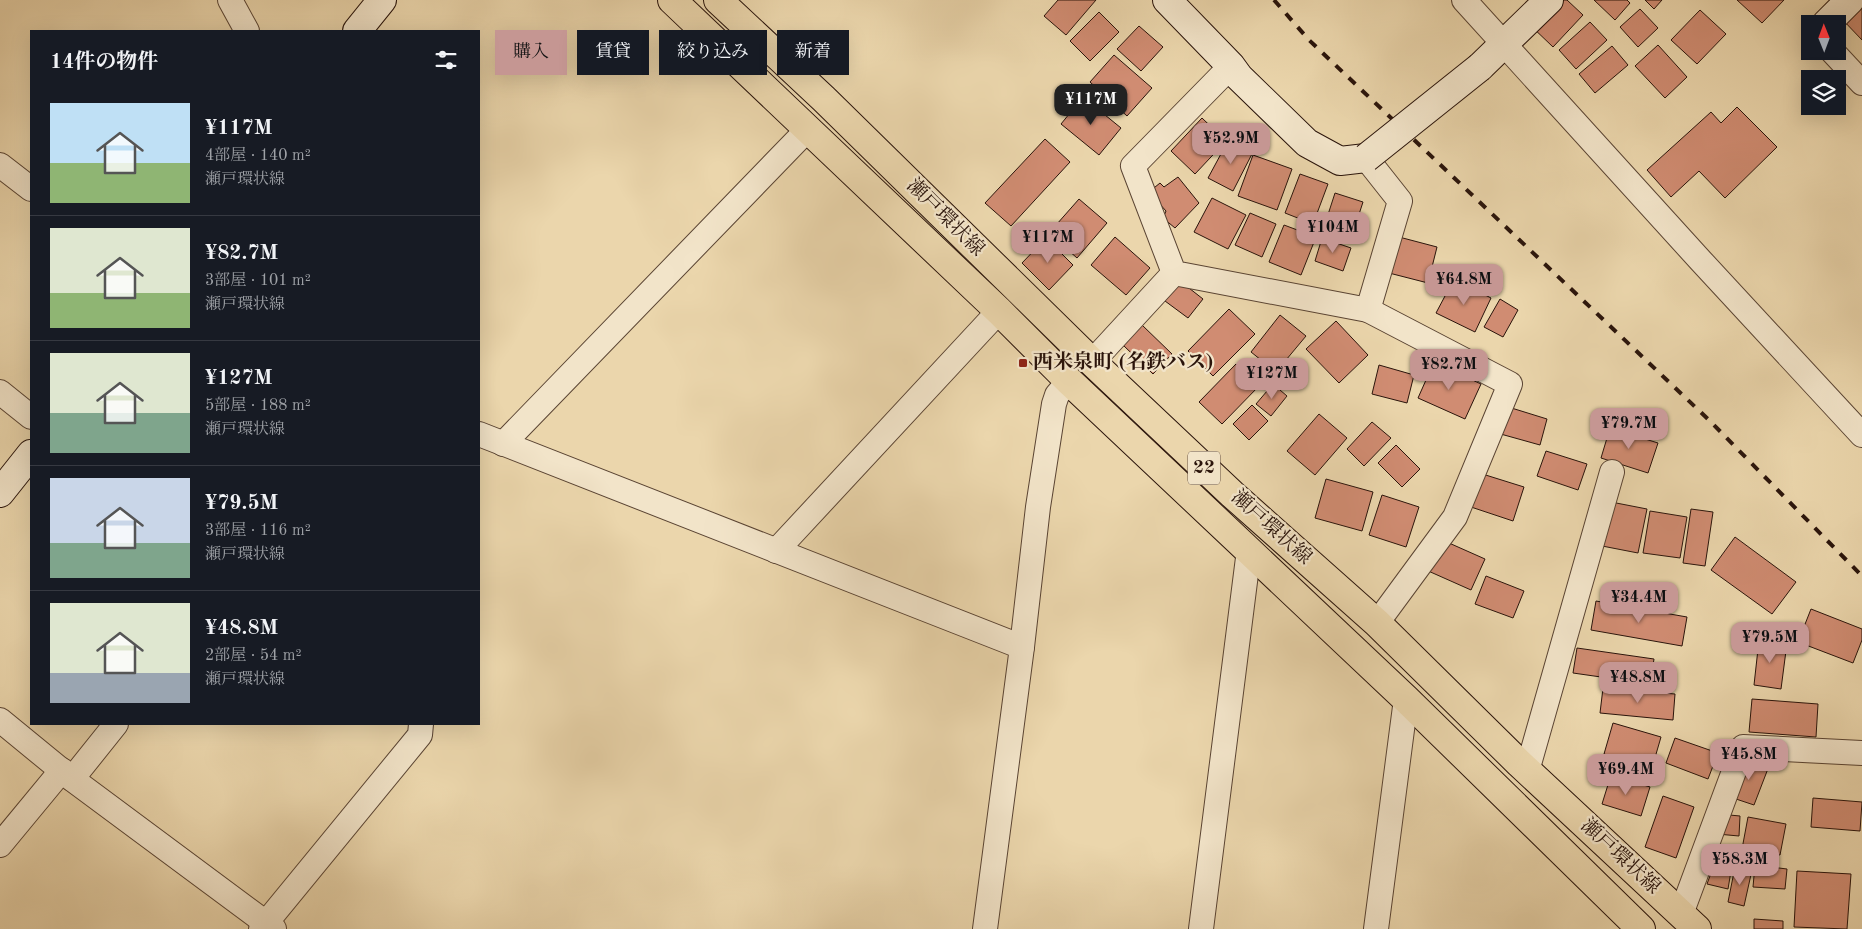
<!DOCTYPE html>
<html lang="ja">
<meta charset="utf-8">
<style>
body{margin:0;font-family:"Old Standard TT","Noto Serif JP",serif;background:#242831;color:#f1f3f6;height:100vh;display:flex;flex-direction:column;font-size:19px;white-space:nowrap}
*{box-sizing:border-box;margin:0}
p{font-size:16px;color:#9ea1a6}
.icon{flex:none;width:28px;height:28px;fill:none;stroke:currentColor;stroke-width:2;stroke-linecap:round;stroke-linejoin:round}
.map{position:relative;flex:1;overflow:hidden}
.side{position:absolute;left:30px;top:30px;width:450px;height:695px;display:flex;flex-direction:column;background:#171b24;border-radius:0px;box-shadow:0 5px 20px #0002}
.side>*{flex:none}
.banner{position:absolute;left:495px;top:30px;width:475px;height:45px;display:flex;gap:10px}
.needle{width:32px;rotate:359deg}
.controls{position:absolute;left:1801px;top:15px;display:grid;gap:10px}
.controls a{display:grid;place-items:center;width:45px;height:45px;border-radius:0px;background:#171b24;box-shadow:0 5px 20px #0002;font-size:25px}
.price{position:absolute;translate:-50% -42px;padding:0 11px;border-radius:10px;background:#c59692;color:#111;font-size:16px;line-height:32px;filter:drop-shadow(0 1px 2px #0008)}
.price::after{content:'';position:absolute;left:50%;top:30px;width:15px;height:11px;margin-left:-8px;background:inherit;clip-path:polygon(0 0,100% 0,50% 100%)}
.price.active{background:#222;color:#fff}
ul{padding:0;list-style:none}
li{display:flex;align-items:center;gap:15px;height:125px;padding:0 20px}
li+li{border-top:1px solid #363941}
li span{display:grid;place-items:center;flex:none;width:140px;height:100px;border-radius:0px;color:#555}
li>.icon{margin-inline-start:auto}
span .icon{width:60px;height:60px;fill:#fffc;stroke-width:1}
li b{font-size:21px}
h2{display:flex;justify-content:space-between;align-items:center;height:60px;padding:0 20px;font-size:21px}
.pill{padding:0 18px;border-radius:0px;background:#171b24;box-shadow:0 5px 20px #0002;font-size:18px;line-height:45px}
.pill.active{background:#c59692;color:#111}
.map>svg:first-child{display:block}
.building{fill:#d08c72;stroke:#2a140b}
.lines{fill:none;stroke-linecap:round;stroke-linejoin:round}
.street-casing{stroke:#5a4433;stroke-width:26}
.secondary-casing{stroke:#2a140b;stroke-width:30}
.primary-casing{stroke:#2a140b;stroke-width:30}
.street{stroke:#f2e4c9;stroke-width:24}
.secondary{stroke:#f2e4c9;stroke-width:28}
.primary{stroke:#ebd6ac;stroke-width:28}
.rail{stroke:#2a140b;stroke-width:4;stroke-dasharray:9 9;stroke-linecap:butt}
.secondary-bridge-casing{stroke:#2a140b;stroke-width:30;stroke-linecap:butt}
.secondary-bridge{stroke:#f2e4c9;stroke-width:28}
.poi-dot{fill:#8f2418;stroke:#f2e4c9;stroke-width:2}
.labels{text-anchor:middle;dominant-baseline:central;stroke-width:4.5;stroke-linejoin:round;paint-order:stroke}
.shield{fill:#f2e4c9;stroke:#665244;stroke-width:1}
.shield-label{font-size:19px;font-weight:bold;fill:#2a140b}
.street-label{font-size:20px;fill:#2a140b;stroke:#f2e4c9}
.poi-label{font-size:20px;font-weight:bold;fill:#2a140b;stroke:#f2e4c9;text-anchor:start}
</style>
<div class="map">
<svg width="1862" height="929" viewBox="0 0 1862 929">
<rect width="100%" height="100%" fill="#ebd6ac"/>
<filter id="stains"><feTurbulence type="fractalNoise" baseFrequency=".004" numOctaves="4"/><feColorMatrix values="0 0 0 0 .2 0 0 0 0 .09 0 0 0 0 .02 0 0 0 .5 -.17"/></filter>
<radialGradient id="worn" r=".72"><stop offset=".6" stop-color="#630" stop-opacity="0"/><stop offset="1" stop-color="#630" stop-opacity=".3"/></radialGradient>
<g class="building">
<polygon points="1058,0 1096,0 1066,35 1044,16"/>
<polygon points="1551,0 1567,0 1583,15 1553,47 1529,24"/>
<polygon points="1594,0 1627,0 1630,3 1615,20"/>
<polygon points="1645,0 1662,0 1654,9"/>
<polygon points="1737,0 1784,0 1762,23"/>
<polygon points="1862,0 1862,40 1841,18"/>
<polygon points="1640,9 1658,28 1638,47 1620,27"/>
<polygon points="1700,10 1726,34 1697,64 1671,40"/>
<polygon points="1099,12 1119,32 1090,61 1070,41"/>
<polygon points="1590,22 1607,40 1576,69 1559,50"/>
<polygon points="1139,26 1163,47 1141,71 1117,49"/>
<polygon points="1658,45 1687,77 1665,98 1635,66"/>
<polygon points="1612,46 1628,65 1595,93 1579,74"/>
<polygon points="1114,55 1152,88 1127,116 1090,82"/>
<polygon points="1083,97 1121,128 1099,155 1061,124"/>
<polygon points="1737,107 1777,147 1725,198 1699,171 1671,197 1647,170 1711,112 1721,123"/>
<polygon points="1202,118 1226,141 1195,174 1171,151"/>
<polygon points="1045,139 1070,162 1011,226 985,203"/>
<polygon points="1229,139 1253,152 1233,191 1208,178"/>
<polygon points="1253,155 1292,169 1277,210 1238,196"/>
<polygon points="1300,174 1328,184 1313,224 1285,213"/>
<polygon points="1178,177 1199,203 1175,228 1163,218 1166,211 1149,192 1160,183 1164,187"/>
<polygon points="1335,193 1363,202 1351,239 1323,230"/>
<polygon points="1212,198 1246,215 1228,249 1194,232"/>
<polygon points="1079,199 1107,223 1077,258 1049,233"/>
<polygon points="1250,213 1276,224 1262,257 1235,245"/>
<polygon points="1284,225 1316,237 1301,275 1269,262"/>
<polygon points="1115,237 1150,268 1126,295 1091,265"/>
<polygon points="1399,237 1437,247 1428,283 1389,273"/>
<polygon points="1046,238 1073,265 1049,290 1022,263"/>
<polygon points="1322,238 1351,248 1343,271 1315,261"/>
<polygon points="1454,279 1491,298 1475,332 1436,313"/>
<polygon points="1180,281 1203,299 1188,318 1165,301"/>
<polygon points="1500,299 1518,310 1503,337 1484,327"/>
<polygon points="1229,309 1255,334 1213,376 1188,351"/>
<polygon points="1280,315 1306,336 1276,372 1251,352"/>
<polygon points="1336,321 1368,355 1339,383 1306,349"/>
<polygon points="1142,325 1172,354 1153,374 1123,345"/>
<polygon points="1434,362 1481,384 1465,419 1418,398"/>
<polygon points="1236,364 1259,386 1222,424 1199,402"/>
<polygon points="1379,365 1414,375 1407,403 1372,394"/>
<polygon points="1273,384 1287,396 1271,416 1256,404"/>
<polygon points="1252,405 1268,421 1249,440 1233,424"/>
<polygon points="1505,406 1547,419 1540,445 1497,433"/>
<polygon points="1319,414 1347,438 1315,475 1287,451"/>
<polygon points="1372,422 1391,438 1364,466 1347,449"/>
<polygon points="1610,428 1658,443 1648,473 1601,458"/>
<polygon points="1396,445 1420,469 1402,487 1378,463"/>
<polygon points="1546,451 1587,464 1578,490 1537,476"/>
<polygon points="1476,472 1524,487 1513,521 1465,505"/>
<polygon points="1326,479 1373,492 1362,531 1315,518"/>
<polygon points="1382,495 1419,507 1406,547 1369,535"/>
<polygon points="1606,501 1647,509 1638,553 1597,545"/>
<polygon points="1691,509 1713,512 1705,566 1683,563"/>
<polygon points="1650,511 1687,517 1680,558 1643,553"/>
<polygon points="1735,537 1796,582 1772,614 1711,570"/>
<polygon points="1440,539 1485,559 1471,590 1426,570"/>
<polygon points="1486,576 1524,591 1513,618 1475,604"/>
<polygon points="1596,601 1687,617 1682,646 1591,630"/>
<polygon points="1811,609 1862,629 1862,640 1853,663 1798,642"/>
<polygon points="1759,640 1787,643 1781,689 1754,685"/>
<polygon points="1577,648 1654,659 1650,684 1573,673"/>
<polygon points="1603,688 1675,694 1673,720 1600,713"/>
<polygon points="1752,699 1818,704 1816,737 1749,732"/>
<polygon points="1613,723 1661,737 1652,768 1604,754"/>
<polygon points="1675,738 1718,753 1708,779 1666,763"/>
<polygon points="1744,757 1769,766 1754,805 1730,797"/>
<polygon points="1611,775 1650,787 1641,816 1602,804"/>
<polygon points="1663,796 1694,807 1676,858 1645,847"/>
<polygon points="1813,798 1862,802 1860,831 1811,827"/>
<polygon points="1719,814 1740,816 1739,836 1717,834"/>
<polygon points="1748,817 1786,824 1780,855 1742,849"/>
<polygon points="1714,865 1732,865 1728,889 1707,884"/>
<polygon points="1755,865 1787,869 1785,889 1753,887"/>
<polygon points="1735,867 1752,870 1744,906 1728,902"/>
<polygon points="1797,871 1851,874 1847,929 1794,927"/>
<polygon points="1754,919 1783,921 1783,929 1754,929"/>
</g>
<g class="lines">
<g class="street-casing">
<g id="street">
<polyline points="230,0 247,31"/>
<polyline points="1464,0 1701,261 1862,435"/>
<polyline points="1832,51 1862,83"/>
<polyline points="1231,66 1133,166 1174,273 1368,310 1400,201 1366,158"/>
<polyline points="0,165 31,189"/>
<polyline points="1368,310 1510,384 1455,517 1377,623"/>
<polyline points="1092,362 1174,273"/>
<polyline points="0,392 31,417"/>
<polyline points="479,434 1022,647"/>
<polyline points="503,444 808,129"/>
<polyline points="776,551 999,311"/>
<polyline points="0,720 72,779 274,929"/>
<polyline points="1527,771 1612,472"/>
<polyline points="72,779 116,724"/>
<polyline points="0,845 62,770"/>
<polyline points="1681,914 1743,747 1862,753"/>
<polyline points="261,929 420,735 421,724"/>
<polyline points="985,929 1022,647 1038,507 1054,404 1057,395 1069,381"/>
<polyline points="1201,929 1249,550"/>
<polyline points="1376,929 1406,699"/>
</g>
</g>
<g class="secondary-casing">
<g id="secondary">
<polyline points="1167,0 1231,66 1239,77 1307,143 1340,161 1366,158"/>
<polyline points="1826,24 1850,0"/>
<polyline points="357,31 382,0"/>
<polyline points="1480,67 1549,0"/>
<polyline points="0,493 31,454"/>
</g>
</g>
<g class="primary-casing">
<g id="primary">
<polyline points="672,0 999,311 1069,381 1406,699 1641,929"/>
<polyline points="718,0 824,99 1092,362 1232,494 1377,623 1519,763 1697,929"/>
</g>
</g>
<use href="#street" class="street"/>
<use href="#secondary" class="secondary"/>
<use href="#primary" class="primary"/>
<polyline class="rail" points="1274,0 1309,40 1710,421 1862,576"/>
<g class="secondary-bridge-casing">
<polyline id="secondary-bridge" points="1366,158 1480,67"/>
</g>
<use href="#secondary-bridge" class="secondary-bridge"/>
</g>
<rect class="poi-dot" x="1018" y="358" width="10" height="10" rx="2.5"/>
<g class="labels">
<rect class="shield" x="1188" y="451.5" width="32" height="33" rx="4"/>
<g class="shield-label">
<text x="1204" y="468">22</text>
</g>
<g class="street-label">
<text transform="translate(945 218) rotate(45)">瀬戸環状線</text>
<text transform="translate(1271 528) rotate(42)">瀬戸環状線</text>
<text transform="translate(1620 857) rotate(43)">瀬戸環状線</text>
</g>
<g class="poi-label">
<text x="1033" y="363">西米泉町 (名鉄バス)</text>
</g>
</g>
<rect width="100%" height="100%" filter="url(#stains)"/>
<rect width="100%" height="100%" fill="url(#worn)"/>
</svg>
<div class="controls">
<a><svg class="needle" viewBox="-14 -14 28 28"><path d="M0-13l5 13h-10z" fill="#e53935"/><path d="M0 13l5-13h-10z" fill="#9ea1a6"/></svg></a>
<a><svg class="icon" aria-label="layers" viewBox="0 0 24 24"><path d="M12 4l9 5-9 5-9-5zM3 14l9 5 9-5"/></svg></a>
</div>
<b class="price active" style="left:1091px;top:126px">¥117M</b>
<b class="price" style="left:1231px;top:165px">¥52.9M</b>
<b class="price" style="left:1333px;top:254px">¥104M</b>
<b class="price" style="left:1048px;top:264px">¥117M</b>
<b class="price" style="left:1464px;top:306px">¥64.8M</b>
<b class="price" style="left:1449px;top:391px">¥82.7M</b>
<b class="price" style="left:1272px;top:400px">¥127M</b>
<b class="price" style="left:1629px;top:450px">¥79.7M</b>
<b class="price" style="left:1639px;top:624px">¥34.4M</b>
<b class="price" style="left:1770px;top:664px">¥79.5M</b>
<b class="price" style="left:1638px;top:704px">¥48.8M</b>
<b class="price" style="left:1749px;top:781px">¥45.8M</b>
<b class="price" style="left:1626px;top:796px">¥69.4M</b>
<b class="price" style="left:1740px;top:886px">¥58.3M</b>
<div class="banner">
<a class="pill active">購入</a>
<a class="pill">賃貸</a>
<a class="pill">絞り込み</a>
<a class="pill">新着</a>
</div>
<section class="side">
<h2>14件の物件<svg class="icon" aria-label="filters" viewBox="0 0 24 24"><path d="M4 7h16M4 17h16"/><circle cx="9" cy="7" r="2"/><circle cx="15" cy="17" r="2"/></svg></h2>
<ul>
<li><span style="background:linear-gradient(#bfe0f5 60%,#8fb573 0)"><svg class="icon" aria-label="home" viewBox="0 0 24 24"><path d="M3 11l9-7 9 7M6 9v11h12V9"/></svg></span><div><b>¥117M</b><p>4部屋 · 140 m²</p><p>瀬戸環状線</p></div></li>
<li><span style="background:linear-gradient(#dfe7d0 65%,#8fb573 0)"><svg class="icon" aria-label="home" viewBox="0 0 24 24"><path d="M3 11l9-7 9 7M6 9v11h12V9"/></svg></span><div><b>¥82.7M</b><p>3部屋 · 101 m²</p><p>瀬戸環状線</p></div></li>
<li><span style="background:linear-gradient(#dfe7d0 60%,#7fa58c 0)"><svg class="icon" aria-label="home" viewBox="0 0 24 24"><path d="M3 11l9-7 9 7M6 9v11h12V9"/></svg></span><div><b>¥127M</b><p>5部屋 · 188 m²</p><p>瀬戸環状線</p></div></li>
<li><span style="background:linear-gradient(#c9d6e8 65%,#7fa58c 0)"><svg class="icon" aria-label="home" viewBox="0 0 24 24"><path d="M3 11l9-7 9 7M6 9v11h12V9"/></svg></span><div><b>¥79.5M</b><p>3部屋 · 116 m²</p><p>瀬戸環状線</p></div></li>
<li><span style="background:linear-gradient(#dfe7d0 70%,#9aa5b1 0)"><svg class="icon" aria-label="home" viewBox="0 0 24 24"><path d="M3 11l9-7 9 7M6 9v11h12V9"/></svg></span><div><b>¥48.8M</b><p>2部屋 · 54 m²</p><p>瀬戸環状線</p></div></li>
</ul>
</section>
</div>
